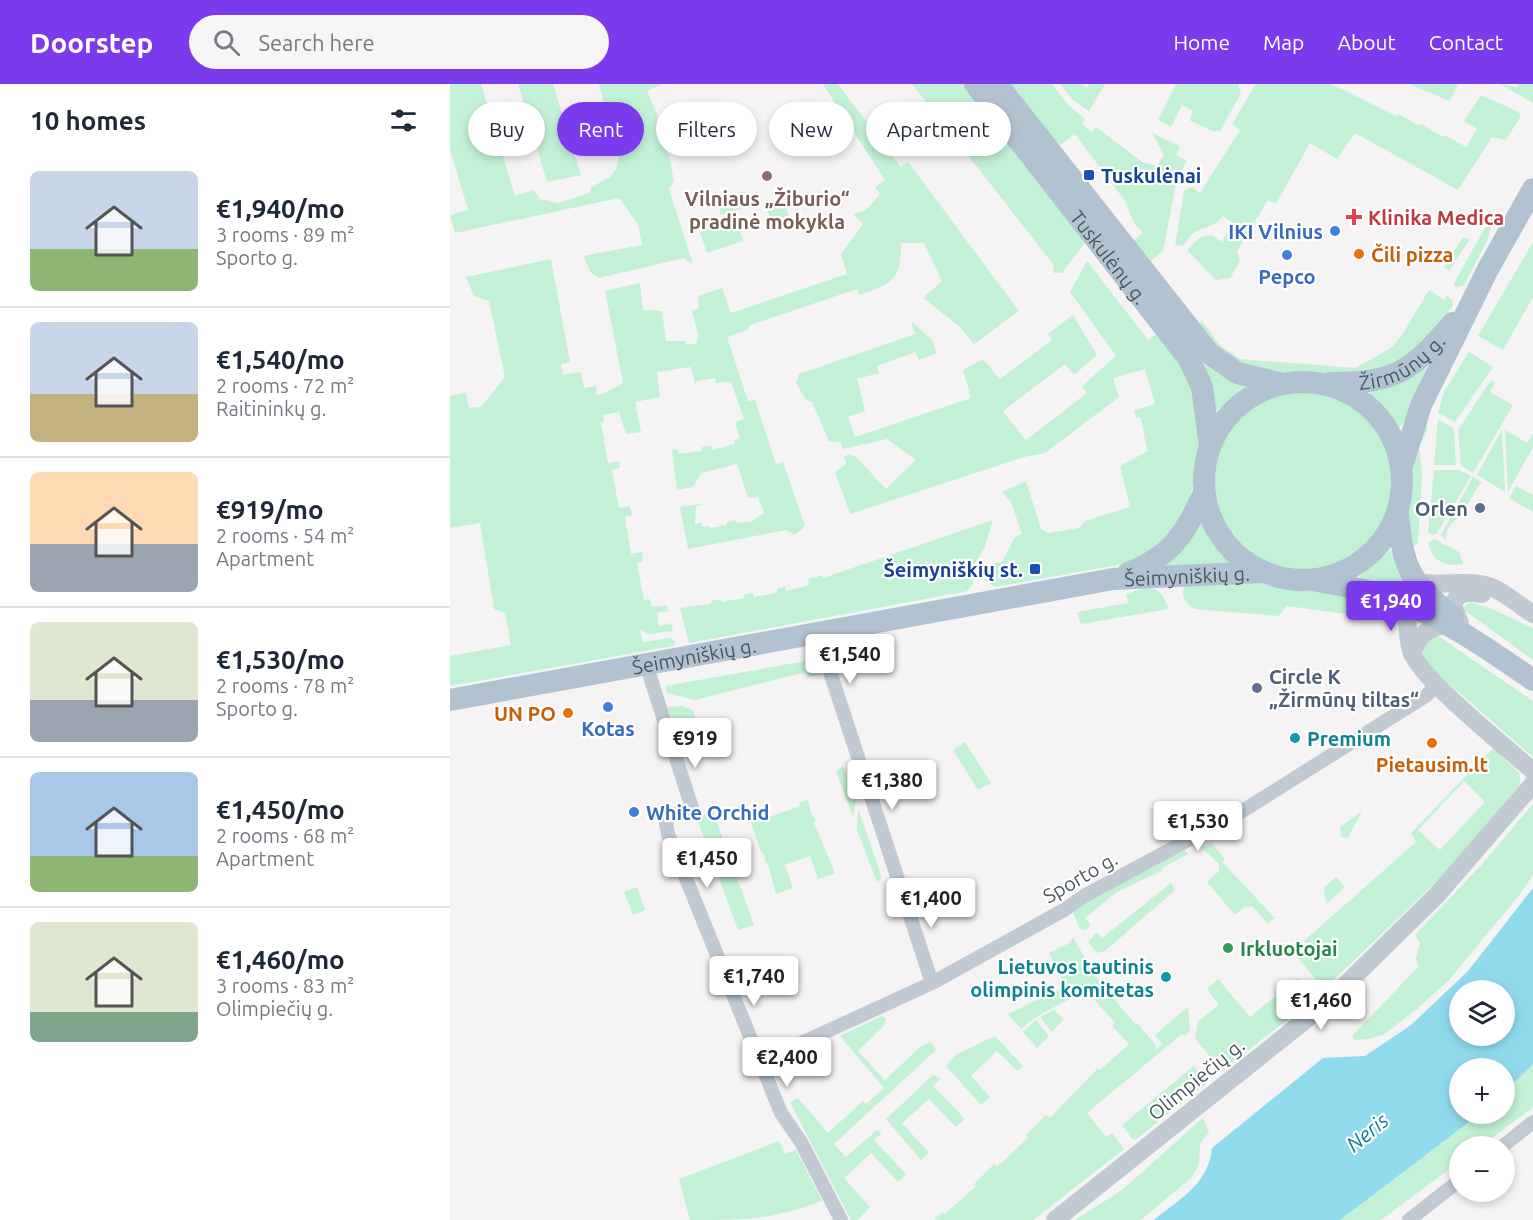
<!DOCTYPE html>
<meta charset="utf-8">
<style>
body{margin:0;font-family:Ubuntu,sans-serif;background:#f6f6f7;color:#1f2937;height:100vh;display:flex;flex-direction:column;font-size:22px;white-space:nowrap}
*{box-sizing:border-box;margin:0}
p{font-size:20px;color:#747a83}
.icon{flex:none;width:33px;height:33px;fill:none;stroke:currentColor;stroke-width:2;stroke-linecap:round;stroke-linejoin:round}
.map{position:relative;flex:1;overflow:hidden}
.drawer{display:flex;flex-direction:column;background:#fff;width:450px}
.drawer>*{flex:none}
.banner{position:absolute;left:18px;top:18px;width:570px;height:54px;display:flex;gap:12px}
.buttons{position:absolute;left:999px;top:896px;display:grid;gap:12px}
.buttons a{display:grid;place-items:center;width:66px;height:66px;border-radius:50%;background:#fff;box-shadow:0 3px 9px #0003;font-size:30px}
.price{position:absolute;translate:-50% -51px;padding:0 14px;border-radius:6px;background:#fff;color:#222;font-size:20px;line-height:39px;filter:drop-shadow(0 2px 3px #0008)}
.price::after{content:'';position:absolute;left:50%;top:36px;width:18px;height:14px;margin-left:-9px;background:inherit;clip-path:polygon(0 0,100% 0,50% 100%)}
.price.on{background:#7c3aed;color:#fff}
ul{padding:0;list-style:none}
li{display:flex;align-items:center;gap:18px;height:150px;padding:0 30px}
li+li{border-top:2px solid #e0e1e3}
li span{display:grid;place-items:center;flex:none;width:168px;height:120px;border-radius:9px;color:#555}
li>.icon{margin-inline-start:auto}
span .icon{width:72px;height:72px;fill:#fffc;stroke-width:1}
li b{font-size:26px}
h2{display:flex;justify-content:space-between;align-items:center;height:72px;padding:0 30px;font-size:26px}
.pill{padding:0 21px;border-radius:27px;background:#fff;box-shadow:0 3px 9px #0003;font-size:21px;line-height:54px}
.pill.on{background:#7c3aed;color:#fff}
header{display:flex;align-items:center;gap:36px;box-sizing:border-box;height:84px;padding:0 30px;background:#7c3aed;color:#fff}
header strong{font-size:28px}
nav{display:flex;gap:33px;margin-inline-start:auto;font-size:21px}
.search{width:420px;height:54px;background:#f6f6f7;display:flex;align-items:center;gap:15px;box-sizing:border-box;padding:0 21px;border-radius:33px;color:#747a83;font-size:22px}
main{display:flex;flex:1;min-height:0}
.map>svg:first-child{display:block}
.green{fill:#c3f1d5;fill-rule:evenodd}
.water{fill:#90daee;fill-rule:evenodd}
.lines{fill:none;stroke-linecap:round;stroke-linejoin:round}
.minor{stroke:#c1cad2;stroke-width:14}
.tertiary{stroke:#c1cad2;stroke-width:18}
.primary{stroke:#b3c2d1;stroke-width:22}
.transit-dot{fill:#1a4fb4;stroke:#fff;stroke-width:2}
.education-dot{fill:#8d6e63;stroke:#fff;stroke-width:2}
.health-dot{fill:#e0444e;stroke:#fff;stroke-width:2}
.shop-dot{fill:#3f7fe0;stroke:#fff;stroke-width:2}
.food-dot{fill:#e8710a;stroke:#fff;stroke-width:2}
.service-dot{fill:#5c6f8a;stroke:#fff;stroke-width:2}
.culture-dot{fill:#0f9aa8;stroke:#fff;stroke-width:2}
.leisure-dot{fill:#2e9e5b;stroke:#fff;stroke-width:2}
.labels{text-anchor:middle;dominant-baseline:central;stroke-width:4.5;stroke-linejoin:round;paint-order:stroke}
.transit-label{font-size:20px;font-weight:bold;fill:#164399;stroke:#fff;text-anchor:start}
.education-label{font-size:20px;font-weight:bold;fill:#785e54;stroke:#fff}
.health-label{font-size:20px;font-weight:bold;fill:#be3a42;stroke:#fff;text-anchor:start}
.shop-label{font-size:20px;font-weight:bold;fill:#366cbe;stroke:#fff}
.food-label{font-size:20px;font-weight:bold;fill:#c56008;stroke:#fff;text-anchor:start}
.street-label{font-size:20px;fill:#4a5661;stroke:#fff}
.service-label{font-size:20px;font-weight:bold;fill:#4e5e75;stroke:#fff;text-anchor:end}
.culture-label{font-size:20px;font-weight:bold;fill:#0d838f;stroke:#fff;text-anchor:start}
.leisure-label{font-size:20px;font-weight:bold;fill:#27864d;stroke:#fff;text-anchor:start}
.water-label{font-size:21px;font-style:italic;fill:#0c7c9b;stroke:#fff}
</style>
<header>
<strong>Doorstep</strong>
<div class="search"><svg class="icon" aria-label="search" viewBox="0 0 24 24"><circle cx="10" cy="10" r="6"/><path d="M15 15l6 6"/></svg>Search here</div>
<nav><a>Home</a><a>Map</a><a>About</a><a>Contact</a></nav>
</header>
<main>
<section class="drawer">
<h2>10 homes<svg class="icon" aria-label="filters" viewBox="0 0 24 24"><path d="M4 7h16M4 17h16"/><circle cx="9" cy="7" r="2"/><circle cx="15" cy="17" r="2"/></svg></h2>
<ul>
<li><span style="background:linear-gradient(#c9d6e8 65%,#8fb573 0)"><svg class="icon" aria-label="home" viewBox="0 0 24 24"><path d="M3 11l9-7 9 7M6 9v11h12V9"/></svg></span><div><b>€1,940/mo</b><p>3 rooms · 89 m²</p><p>Sporto g.</p></div></li>
<li><span style="background:linear-gradient(#c9d6e8 60%,#c2b280 0)"><svg class="icon" aria-label="home" viewBox="0 0 24 24"><path d="M3 11l9-7 9 7M6 9v11h12V9"/></svg></span><div><b>€1,540/mo</b><p>2 rooms · 72 m²</p><p>Raitininkų g.</p></div></li>
<li><span style="background:linear-gradient(#ffd9b3 60%,#9aa5b1 0)"><svg class="icon" aria-label="home" viewBox="0 0 24 24"><path d="M3 11l9-7 9 7M6 9v11h12V9"/></svg></span><div><b>€919/mo</b><p>2 rooms · 54 m²</p><p>Apartment</p></div></li>
<li><span style="background:linear-gradient(#dfe7d0 65%,#9aa5b1 0)"><svg class="icon" aria-label="home" viewBox="0 0 24 24"><path d="M3 11l9-7 9 7M6 9v11h12V9"/></svg></span><div><b>€1,530/mo</b><p>2 rooms · 78 m²</p><p>Sporto g.</p></div></li>
<li><span style="background:linear-gradient(#a9c7e8 70%,#8fb573 0)"><svg class="icon" aria-label="home" viewBox="0 0 24 24"><path d="M3 11l9-7 9 7M6 9v11h12V9"/></svg></span><div><b>€1,450/mo</b><p>2 rooms · 68 m²</p><p>Apartment</p></div></li>
<li><span style="background:linear-gradient(#dfe7d0 75%,#7fa58c 0)"><svg class="icon" aria-label="home" viewBox="0 0 24 24"><path d="M3 11l9-7 9 7M6 9v11h12V9"/></svg></span><div><b>€1,460/mo</b><p>3 rooms · 83 m²</p><p>Olimpiečių g.</p></div></li>
</ul>
</section>
<div class="map">
<svg width="1083" height="1136" viewBox="0 0 1083 1136">
<rect width="100%" height="100%" fill="#f5f3f3"/>
<g class="green">
<polygon points="0,0 31,0 65,112 84,106 90,115 108,119 140,109 140,104 160,93 166,85 170,69 162,51 149,0 213,0 197,7 207,31 209,53 219,72 224,97 219,105 243,180 234,174 149,194 141,189 133,172 192,161 188,140 169,114 5,149 0,131 18,126 0,65"/>
<polygon points="68,0 103,0 131,91 97,98"/>
<path d="M373 0H388L451 83 458 78 569 227 524 260 509 242 473 214 492 197 474 159H451C451 196 444 199 409 211L407 205 300 241 297 246 277 253 298 317 305 316 326 380 333 378 355 442 345 451 336 446 238 465 230 423 256 419 246 423 245 440 252 439V443L260 442V444L277 441V438L285 436 286 439 302 437 314 429 308 413 298 414 287 380 251 389 243 403 227 406 222 366 228 365 229 370 252 367V363L261 362 262 366 285 360 284 356 290 355 285 338 294 335 281 298 266 299 265 294 247 297 245 301 241 283 207 288 210 313 185 318 191 348 176 350 169 328 153 331 154 338 151 339 158 379 169 377 170 384 162 386 169 424 180 422 182 431 175 433 181 470 192 468 193 477 187 479 194 516 200 515 202 523 217 521 218 527 207 529 209 542 221 539 223 547 198 550 190 545 193 558 221 554 226 558 223 562 0 602V572L61 561 55 529 44 525 30 439 0 444V312L16 309 19 324 31 323 55 293 39 217 24 212 16 193 101 175 120 278 111 280 113 291 131 288 134 304 147 302 146 311 155 309 173 299 155 207 190 199 193 226 212 227 216 257H235L236 261 247 259V254L249 253 242 227 249 224 248 212 272 204 281 229 397 190 391 170 413 140 403 130 416 126 430 110 425 103 435 96Z"/>
<polygon points="462,0 517,0 636,157 612,189 604,189 603,180"/>
<polygon points="557,0 602,0 618,21 635,35 632,40 642,48 646,43 692,78 707,82 714,71 702,49 730,62 726,71 737,77 727,94 713,167 700,178 682,158 693,149 684,139 675,117 625,50 610,61 595,49"/>
<polygon points="610,0 630,0 637,4 639,0 655,0 639,27 622,15"/>
<polygon points="726,0 788,0 791,9 770,47 762,47 739,36 743,27 732,21 721,43 708,36"/>
<path d="M806 0H881L946 32 948 30 970 42 971 40 993 53 995 51 1016 63 1027 45 1014 37 1031 11 1069 28 1071 32 1056 56 1042 53 1008 106 905 49 887 75 860 59 826 120 818 116 787 167 790 177 780 194 766 196 737 166 749 154 761 151 772 158 783 139 773 132C759 150 749 137 734 161L725 162 734 107 742 103 750 109 790 46 782 40Z"/>
<polygon points="959,0 1008,0 1000,17"/>
<polygon points="1050,0 1067,3 1069,0 1083,0 1083,19"/>
<polygon points="295,107 300,122 271,131 267,116"/>
<polygon points="333,117 340,135 323,141 316,123"/>
<polygon points="1041,133 1044,134 1037,157 1014,201 1007,203 1003,201"/>
<polygon points="287,136 293,157 257,169 250,148"/>
<polygon points="1013,153 1020,155 999,187 994,183"/>
<polygon points="1083,158 1083,213 1053,266 1028,252"/>
<path d="M637 177 698 256 706 250 741 291 752 357 739 421 716 457 679 479 545 503 535 496 539 480 552 478 565 453 572 450 561 418 552 408 576 397 591 445 598 449 629 444 635 437 680 423 670 382 698 367C693 353 695 346 690 333L686 334 684 326 705 320 695 285 663 294 669 313 595 369 574 373 400 430 385 388 396 380 394 372 401 371 406 373 436 405 466 376 437 355 393 365 390 358 379 357 362 318 356 316 346 299 349 290 465 250 461 237 482 256 487 269 469 276 465 268 427 282 429 289 407 295 415 327 398 333 405 353 521 314 513 286 533 275 550 295 602 256 598 250 623 231 647 271 624 291 615 280 553 327 576 356 637 309 632 302 666 272 620 208Z"/>
<polygon points="979,206 994,216 997,211 1002,216 1003,221 984,250 958,278 892,295 873,290 814,288 775,272 749,241 752,237 770,261 790,275 905,284 941,264 952,251"/>
<polygon points="742,259 800,303 770,327 766,326"/>
<polygon points="1019,268 1043,283 1005,338 988,329 994,308"/>
<polygon points="977,281 953,340 947,344 934,324 920,312 919,307"/>
<polygon points="1041,296 1045,299 1040,308 1063,321 1023,389 1011,381 1008,346"/>
<circle cx="854" cy="398" r="90"/>
<polygon points="977,335 977,347 969,363 972,391 968,460 957,465 957,436 961,419 964,358"/>
<polygon points="988,335 1002,343 1004,347 1006,381 984,381"/>
<polygon points="1052,346 1055,408 1027,391"/>
<polygon points="1055,346 1077,359 1083,349 1083,363 1058,408"/>
<polygon points="984,386 1009,386 1021,392 987,449 983,451 978,448"/>
<path d="M1023 393 1031 398 1010 433C1001 438 994 446 997 458L991 451Z"/>
<polygon points="1066,402 1083,411 1083,428 1059,414"/>
<polygon points="543,436 534,465 523,482 523,500 518,507 239,559 230,524 261,520 261,517 271,515 271,518 294,514 294,511 303,509 304,513 327,509 327,505 335,503 336,507 359,501 358,495 372,491 373,494"/>
<polygon points="752,436 780,480 712,486"/>
<path d="M984 455 1009 468 1013 480C995 483 983 478 978 459Z"/>
<polygon points="940,466 942,467 966,511 907,495"/>
<path d="M810 499 833 505 873 507 951 527V564L947 537 837 522 829 532 745 525C735 520 730 511 735 501Z"/>
<path d="M695 504C711 504 713 512 719 525L631 540 627 528 678 519 676 510Z"/>
<polygon points="1021,518 1042,525 1083,544 1083,576 1014,526 1015,521"/>
<polygon points="985,550 1083,617 1083,673 982,585 973,573 973,561"/>
<polygon points="367,575 372,590 359,593 356,588 245,616 217,609 215,602"/>
<polygon points="232,622 243,626 246,638 228,647 217,623"/>
<polygon points="515,658 541,699 528,706 503,666"/>
<path d="M1043 664 1070 690V700L1008 777 874 905 848 874 859 864 854 857 966 758 961 749ZM1014 697 1035 718 990 766 968 746Z"/>
<polygon points="393,682 406,718 403,733 386,687"/>
<polygon points="358,716 361,729 366,736 364,739 385,789 368,795 360,772 335,781 343,804 326,810 318,780 315,778 314,770 311,768 300,736 309,733 311,736 350,722 349,719"/>
<polygon points="1083,720 1083,791 1071,809 999,896 969,923 935,950 918,955 904,956 902,952 968,883 966,874 970,859 965,851 1034,778"/>
<polygon points="408,724 432,794 427,798 407,746"/>
<polygon points="263,727 304,841 288,846 248,737 249,733"/>
<polygon points="912,727 898,754 891,753 890,743"/>
<polygon points="761,758 775,775 772,778 825,834 818,840 802,822 794,823 785,831 757,798 769,787 769,780 752,764"/>
<polygon points="733,764 738,770 712,784 712,787 667,808 635,834 641,841 636,846 630,845 622,826"/>
<polygon points="886,793 895,803 876,820 874,803"/>
<polygon points="721,799 725,806 655,867 647,869 638,858 647,848 652,854"/>
<polygon points="187,803 195,826 183,831 174,808"/>
<path d="M623 853 645 892 685 940H688L705 960 706 966 712 960 705 951 738 923 740 947 735 952 732 950 637 1029 656 1053 662 1049 674 1065 583 1136H484L492 1128 495 1130 526 1102 524 1100 544 1080 547 1083 578 1054 576 1051 596 1031 600 1034 648 984 650 986 679 960 662 942 665 939 634 904C614 922 591 926 571 945L558 930 612 904 610 898 612 896 599 869 619 859Z"/>
<polygon points="847,894 859,911 860,918 773,986 771,986 745,955 748,937 769,921 757,905 768,895 800,933"/>
<polygon points="604,926 614,935 602,948 590,933"/>
<polygon points="432,932 436,935 434,942 408,967 435,996 469,964 481,958 486,966 384,1060 396,1073 427,1046 432,1049 424,1056 456,1090 448,1098 421,1069 394,1094 420,1123 408,1136 401,1136 340,1018 348,1014 378,1049 413,1017 416,1020 434,1004 390,952"/>
<polygon points="586,936 599,952 587,964 573,948"/>
<polygon points="545,952 573,982 567,987 547,967 521,992 540,1013 531,1021 496,982 505,971"/>
<polygon points="1083,980 1083,1023 1078,1027 1031,1062 1010,1062 1009,1078 931,1136 890,1136 1031,1029 1054,1029 1055,1008"/>
<polygon points="744,982 756,1000 685,1056 682,1055 672,1041"/>
<polygon points="483,991 491,994 483,1002 515,1035 506,1043 479,1015 452,1039 479,1069 471,1076 436,1035"/>
<polygon points="753,1034 759,1048 750,1060 749,1080 741,1094 691,1136 625,1136 672,1106"/>
<path d="M329 1057 335 1070 346 1066 372 1117C322 1136 293 1136 240 1136L229 1095Z"/>
</g>
<path class="water" d="M1083 804V980L1055 1008 1054 984H1010V1029H1031L890 1136H704C730 1115 759 1099 762 1064L873 974 915 972 961 941 1018 887ZM1010 906H1054V951H1010Z"/>
<g class="lines">
<g class="minor">
<polyline points="367,548 482,899"/>
<polyline points="196,580 242,724 219,733 216,740 218,750 331,1029 351,1058 391,1136"/>
<polyline points="310,978 482,899 614,826 634,812 794,726 977,611 987,600"/>
<polyline points="1053,1062 1083,1038"/>
<polyline points="959,1136 1010,1096"/>
</g>
<g class="tertiary">
<path d="M964 497C988 504 1011 495 1035 501 1052 505 1068 521 1083 530"/>
<path d="M958 520C958 536 956 556 963 571 973 596 1058 665 1083 687"/>
<path d="M1010 539 1003 521C1007 507 1020 508 1032 510"/>
<path d="M962 570C968 553 976 544 994 541"/>
<polyline points="605,1136 878,918 987,811 1083,700"/>
</g>
<g class="primary">
<path id="s1" d="M525 0 739 275 752 303 760 362"/>
<polyline points="547,0 759,269 787,289 833,300"/>
<circle cx="853" cy="397" r="99"/>
<path id="s2" d="M881 299C947 299 961 287 1003 239"/>
<polyline points="952,382 971,321 1038,185 1083,105"/>
<path d="M948 430C953 485 960 498 1003 533"/>
<path d="M678 489C722 472 735 450 754 409"/>
<path d="M868 497C894 502 920 506 944 515 993 533 1041 567 1083 596"/>
<path id="s3" d="M0 616 663 495 813 488"/>
</g>
</g>
<g class="transit-dot">
<rect x="633" y="85" width="12" height="12" rx="3"/>
<rect x="579" y="479" width="12" height="12" rx="3"/>
</g>
<circle class="education-dot" cx="317" cy="92" r="6"/>
<path class="health-dot" d="M901 124h6v6h6v6h-6v6h-6v-6h-6v-6h6z"/>
<g class="shop-dot">
<circle cx="885" cy="147" r="6"/>
<circle cx="837" cy="171" r="6"/>
<circle cx="158" cy="623" r="6"/>
<circle cx="184" cy="728" r="6"/>
</g>
<g class="food-dot">
<circle cx="909" cy="170" r="6"/>
<circle cx="118" cy="629" r="6"/>
<circle cx="982" cy="659" r="6"/>
</g>
<g class="service-dot">
<circle cx="1030" cy="424" r="6"/>
<circle cx="807" cy="604" r="6"/>
</g>
<g class="culture-dot">
<circle cx="845" cy="654" r="6"/>
<circle cx="716" cy="893" r="6"/>
</g>
<circle class="leisure-dot" cx="778" cy="864" r="6"/>
<g class="labels">
<g class="transit-label">
<text x="651" y="91">Tuskulėnai</text>
<text x="573" y="485" text-anchor="end">Šeimyniškių st.</text>
</g>
<g class="education-label">
<text x="317" y="114">Vilniaus „Žiburio“<tspan x="317" dy="23">pradinė mokykla</tspan></text>
</g>
<g class="health-label">
<text x="918" y="133">Klinika Medica</text>
</g>
<g class="shop-label">
<text x="873" y="147" text-anchor="end">IKI Vilnius</text>
<text x="837" y="192">Pepco</text>
<text x="158" y="644">Kotas</text>
<text x="196" y="728" text-anchor="start">White Orchid</text>
</g>
<g class="food-label">
<text x="921" y="170">Čili pizza</text>
<text x="106" y="629" text-anchor="end">UN PO</text>
<text x="982" y="680" text-anchor="middle">Pietausim.lt</text>
</g>
<g class="street-label">
<text stroke="none"><textPath href="#s1" startOffset="219">Tuskulėnų g.</textPath></text>
<text stroke="none"><textPath href="#s2" startOffset="76">Žirmūnų g.</textPath></text>
<text stroke="none"><textPath href="#s3" startOffset="748">Šeimyniškių g.</textPath></text>
<text stroke="none"><textPath href="#s3" startOffset="248">Šeimyniškių g.</textPath></text>
<text transform="translate(630 793) rotate(-30)">Sporto g.</text>
<text transform="translate(746 995) rotate(-39)">Olimpiečių g.</text>
</g>
<g class="service-label">
<text x="1018" y="424">Orlen</text>
<text x="819" y="592" text-anchor="start">Circle K<tspan x="819" dy="23">„Žirmūnų tiltas“</tspan></text>
</g>
<g class="culture-label">
<text x="857" y="654">Premium</text>
<text x="704" y="882" text-anchor="end">Lietuvos tautinis<tspan x="704" dy="23">olimpinis komitetas</tspan></text>
</g>
<g class="leisure-label">
<text x="790" y="864">Irkluotojai</text>
</g>
<g class="water-label">
<text transform="translate(917 1048) rotate(-40)">Neris</text>
</g>
</g>
</svg>
<div class="buttons">
<a><svg class="icon" aria-label="layers" viewBox="0 0 24 24"><path d="M12 4l9 5-9 5-9-5zM3 14l9 5 9-5"/></svg></a>
<a>+</a>
<a>−</a>
</div>
<b class="price on" style="left:941px;top:548px">€1,940</b>
<b class="price" style="left:400px;top:601px">€1,540</b>
<b class="price" style="left:245px;top:685px">€919</b>
<b class="price" style="left:442px;top:727px">€1,380</b>
<b class="price" style="left:748px;top:768px">€1,530</b>
<b class="price" style="left:257px;top:805px">€1,450</b>
<b class="price" style="left:481px;top:845px">€1,400</b>
<b class="price" style="left:304px;top:923px">€1,740</b>
<b class="price" style="left:871px;top:947px">€1,460</b>
<b class="price" style="left:337px;top:1004px">€2,400</b>
<div class="banner">
<a class="pill">Buy</a>
<a class="pill on">Rent</a>
<a class="pill">Filters</a>
<a class="pill">New</a>
<a class="pill">Apartment</a>
</div>
</div>
</main>
